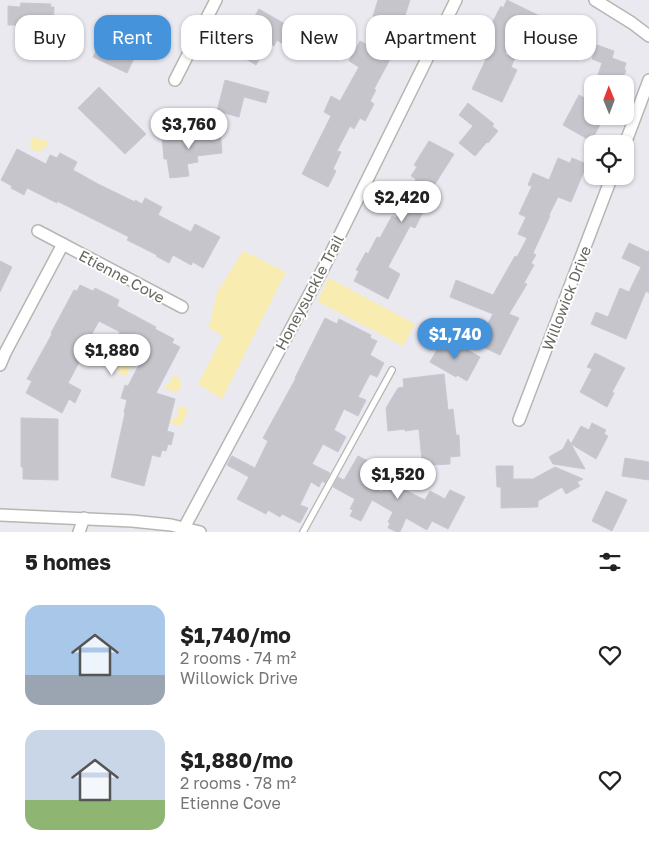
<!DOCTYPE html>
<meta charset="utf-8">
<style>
body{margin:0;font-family:"Golos Text",sans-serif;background:#f6f6f6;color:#222;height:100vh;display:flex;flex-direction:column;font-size:19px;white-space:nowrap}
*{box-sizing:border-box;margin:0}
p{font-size:16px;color:#767676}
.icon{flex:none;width:28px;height:28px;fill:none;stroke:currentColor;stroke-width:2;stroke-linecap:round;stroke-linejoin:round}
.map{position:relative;height:532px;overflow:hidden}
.panel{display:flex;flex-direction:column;background:#fff;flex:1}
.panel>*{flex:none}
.top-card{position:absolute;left:15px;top:15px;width:620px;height:45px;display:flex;gap:10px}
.needle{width:32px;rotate:359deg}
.fabs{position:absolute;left:584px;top:75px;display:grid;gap:10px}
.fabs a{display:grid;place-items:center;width:50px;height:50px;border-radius:10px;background:#fff;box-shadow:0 1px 4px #0004;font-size:25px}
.price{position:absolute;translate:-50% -42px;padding:0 11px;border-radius:18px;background:#fff;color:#222;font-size:16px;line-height:32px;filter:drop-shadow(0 1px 2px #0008)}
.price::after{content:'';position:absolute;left:50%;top:30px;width:15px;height:11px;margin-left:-8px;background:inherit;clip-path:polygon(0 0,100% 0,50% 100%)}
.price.active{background:#4493db;color:#fff}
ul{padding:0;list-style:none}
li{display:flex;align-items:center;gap:15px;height:125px;padding:0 25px}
li span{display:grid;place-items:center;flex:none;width:140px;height:100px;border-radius:15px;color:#555}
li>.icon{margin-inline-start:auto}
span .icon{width:60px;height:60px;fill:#fffc;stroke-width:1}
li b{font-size:21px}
h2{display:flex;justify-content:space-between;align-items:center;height:60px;padding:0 25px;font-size:21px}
.pill{padding:0 18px;border-radius:15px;background:#fff;box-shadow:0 1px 4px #0004;font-size:18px;line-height:45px}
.pill.active{background:#4493db;color:#fff}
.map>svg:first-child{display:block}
.water{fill:#f8ecb1}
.building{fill:#c6c5cc;stroke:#c8c7d5}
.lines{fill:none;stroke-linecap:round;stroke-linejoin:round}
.service-casing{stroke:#b6b6b1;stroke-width:8}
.minor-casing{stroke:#b6b6b1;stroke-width:14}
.service{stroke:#fff;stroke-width:5.5}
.minor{stroke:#fff;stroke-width:11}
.labels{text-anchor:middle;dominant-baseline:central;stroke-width:4;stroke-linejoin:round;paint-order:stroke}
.street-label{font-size:15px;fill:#676760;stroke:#fff}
</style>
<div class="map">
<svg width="649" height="532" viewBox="0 0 649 532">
<rect width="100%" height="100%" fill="#eae9f0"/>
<g class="water">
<polygon points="34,137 39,140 45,140 47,141 48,144 44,149 38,152 30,148 31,138"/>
<polygon points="243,251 286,272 222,399 198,384 223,336 209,328 217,292"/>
<polygon points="329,278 415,324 403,346 317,301"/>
<polygon points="126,355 134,359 126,376 117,372"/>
<polygon points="174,375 180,379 181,385 178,392 165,389 167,383 169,384"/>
<polygon points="179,406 188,408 182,426 170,423 171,418 176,419"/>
</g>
<g class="building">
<polygon points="378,0 410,0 399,34 405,38 398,51 395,50 374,89 376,90 370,101 374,104 365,121 360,118 354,129 350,126 337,151 341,152 333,169 336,171 328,187 302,174 331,116 324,112 331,96 340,101 359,67 349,61 360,41 372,47 386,20 373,16"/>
<polygon points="507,0 562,27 555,43 522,26 518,33 517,32 505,54 515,58 511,67 517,70 502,102 472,89 495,40 488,36 494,24 492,23 501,6 503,8"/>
<polygon points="21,3 51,4 50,7 54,7 53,30 42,29 42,35 19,34 19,25 8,25 8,6 20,7"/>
<polygon points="259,9 297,31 288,47 277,40 274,46 269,42 256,65 234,52"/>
<polygon points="131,18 149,27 127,73 93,57 103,37 110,40 117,27 125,31"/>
<polygon points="597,45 614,51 612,58 626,63 624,70 626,70 621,84 595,84 602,63 592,59"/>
<polygon points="225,80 269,92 266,103 244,97 239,117 217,111"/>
<polygon points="99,87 146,134 125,154 78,108"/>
<polygon points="579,95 592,102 592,116 605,116 591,141 563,125"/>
<polygon points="468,103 494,124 492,126 498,131 488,143 487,142 475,156 459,143 473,126 459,115"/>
<polygon points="220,129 222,153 197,156 198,162 187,164 189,176 170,178 167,159 164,159 162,136"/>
<polygon points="429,141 454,154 425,200 428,202 415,228 410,226 388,267 400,274 388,299 354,281 359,271 356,270 366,252 368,254 377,237 380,238 392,216 396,218 416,179 411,176 417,167 414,165"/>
<polygon points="17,149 46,164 50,155 57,158 60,153 77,162 73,170 98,184 135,202 135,200 142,204 145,198 162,207 158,215 191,232 195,224 220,237 203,268 193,262 191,265 173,255 169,263 156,256 157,255 127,240 129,237 57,201 57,203 27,188 24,195 11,188 12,186 1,180"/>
<polygon points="558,158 570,163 572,158 587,164 571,202 558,197 549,215 550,216 533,253 536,255 531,263 534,265 524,283 527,284 509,314 519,318 500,355 477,344 493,314 450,297 456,280 493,295 515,256 517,257 527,238 518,234 526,217 519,214 532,186 528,185 533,173 549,180"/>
<polygon points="629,243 648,252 649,250 649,293 646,291 626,339 591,324 596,312 608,317 620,288 629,292 641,267 622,258"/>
<polygon points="0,261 12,267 0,292"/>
<polygon points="80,285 93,291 95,288 119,300 117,306 156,327 155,329 174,339 172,343 180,347 156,393 175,399 167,431 174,433 171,445 168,444 166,451 162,450 160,457 152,455 144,486 111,477 125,413 124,412 127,400 121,398 125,385 128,386 141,361 113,346 120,332 99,321 81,354 83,355 68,383 81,390 75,403 69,399 62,413 26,393 32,381 27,379 52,334 51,333 74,290 77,291"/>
<polygon points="325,318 337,324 339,319 371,335 370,338 377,341 370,355 384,363 377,377 370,374 358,397 366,400 358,416 344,409 334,430 346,437 338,452 323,444 312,464 330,473 325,483 322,481 319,487 311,482 300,505 308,508 300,523 282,514 280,517 268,510 266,514 237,499 249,477 227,465 232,456 255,468 268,441 263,438 296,378 295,378"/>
<polygon points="442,341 450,345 452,341 480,357 467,381 457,375 456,377 430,362"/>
<polygon points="595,353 625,368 612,392 614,393 607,407 580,392 592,369 587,367"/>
<polygon points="444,374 448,410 453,409 456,435 459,435 460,456 450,457 450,464 431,465 431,460 422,461 419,429 405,431 405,429 388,431 386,408 398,388 404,387 403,379"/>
<polygon points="21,418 58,419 58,480 23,479 23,467 21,467"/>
<polygon points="592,423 606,430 604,434 608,436 596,459 571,444 585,469 553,464 549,457 563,449 568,439 571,444 581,426 589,430"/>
<polygon points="358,456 372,463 362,482 382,492 394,470 408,478 403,489 425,500 430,491 445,499 450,490 465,497 448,529 432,521 427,530 406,518 400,532 397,532 388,528 390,523 388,522 393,512 372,500 361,521 350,516 353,510 350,509 355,499 333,487 338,477 344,480"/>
<polygon points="625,458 649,462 649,480 622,476"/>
<polygon points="496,466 513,466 513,479 533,479 555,467 583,479 577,482 580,486 566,494 562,487 538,501 538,507 501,508 501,487 497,487"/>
<polygon points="606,491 627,500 612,531 592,521"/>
</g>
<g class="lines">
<g class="service-casing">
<polyline id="service" points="303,532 392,370"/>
</g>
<g class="minor-casing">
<g id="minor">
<polyline points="595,0 632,23 649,36"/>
<polyline points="175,80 216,0"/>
<polyline points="625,144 649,80"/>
<polyline points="38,231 182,307"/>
<polyline points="0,365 5,353 63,244"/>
<polyline points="519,420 612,176"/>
<polyline points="0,515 132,521 171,525 200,532"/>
<polyline points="184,528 324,267 456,0"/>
<polyline points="79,532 84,518"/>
</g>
</g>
<use href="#service" class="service"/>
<use href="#minor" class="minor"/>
</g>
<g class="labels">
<g class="street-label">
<text transform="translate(122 276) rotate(28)">Etienne Cove</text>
<text transform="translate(309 292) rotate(-62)">Honeysuckle Trail</text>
<text transform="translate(566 298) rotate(-69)">Willowick Drive</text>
</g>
</g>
</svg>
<div class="fabs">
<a><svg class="needle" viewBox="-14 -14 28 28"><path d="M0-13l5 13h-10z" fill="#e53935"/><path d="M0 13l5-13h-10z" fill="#767676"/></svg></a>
<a><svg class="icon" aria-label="locate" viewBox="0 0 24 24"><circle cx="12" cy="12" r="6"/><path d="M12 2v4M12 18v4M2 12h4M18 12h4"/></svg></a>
</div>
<b class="price" style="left:189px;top:150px">$3,760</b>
<b class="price" style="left:402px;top:223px">$2,420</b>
<b class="price active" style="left:455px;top:360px">$1,740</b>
<b class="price" style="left:112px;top:376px">$1,880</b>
<b class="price" style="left:398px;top:500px">$1,520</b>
<div class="top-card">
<a class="pill">Buy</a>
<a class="pill active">Rent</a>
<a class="pill">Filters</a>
<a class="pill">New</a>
<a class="pill">Apartment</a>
<a class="pill">House</a>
</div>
</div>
<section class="panel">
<h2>5 homes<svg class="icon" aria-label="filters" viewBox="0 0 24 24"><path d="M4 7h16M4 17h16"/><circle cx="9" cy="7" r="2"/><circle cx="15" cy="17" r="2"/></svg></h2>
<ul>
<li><span style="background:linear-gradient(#a9c7e8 70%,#9aa5b1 0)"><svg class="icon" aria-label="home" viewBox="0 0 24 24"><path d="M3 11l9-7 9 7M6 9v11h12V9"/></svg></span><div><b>$1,740/mo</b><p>2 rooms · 74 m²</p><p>Willowick Drive</p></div><svg class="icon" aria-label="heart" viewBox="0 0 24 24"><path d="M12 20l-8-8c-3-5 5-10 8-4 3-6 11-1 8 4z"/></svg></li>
<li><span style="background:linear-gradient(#c9d6e8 70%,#8fb573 0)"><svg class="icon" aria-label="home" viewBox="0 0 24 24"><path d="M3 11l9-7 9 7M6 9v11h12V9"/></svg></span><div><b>$1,880/mo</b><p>2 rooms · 78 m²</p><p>Etienne Cove</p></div><svg class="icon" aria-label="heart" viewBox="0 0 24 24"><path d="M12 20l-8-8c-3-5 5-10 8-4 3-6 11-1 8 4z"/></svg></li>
</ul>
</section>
